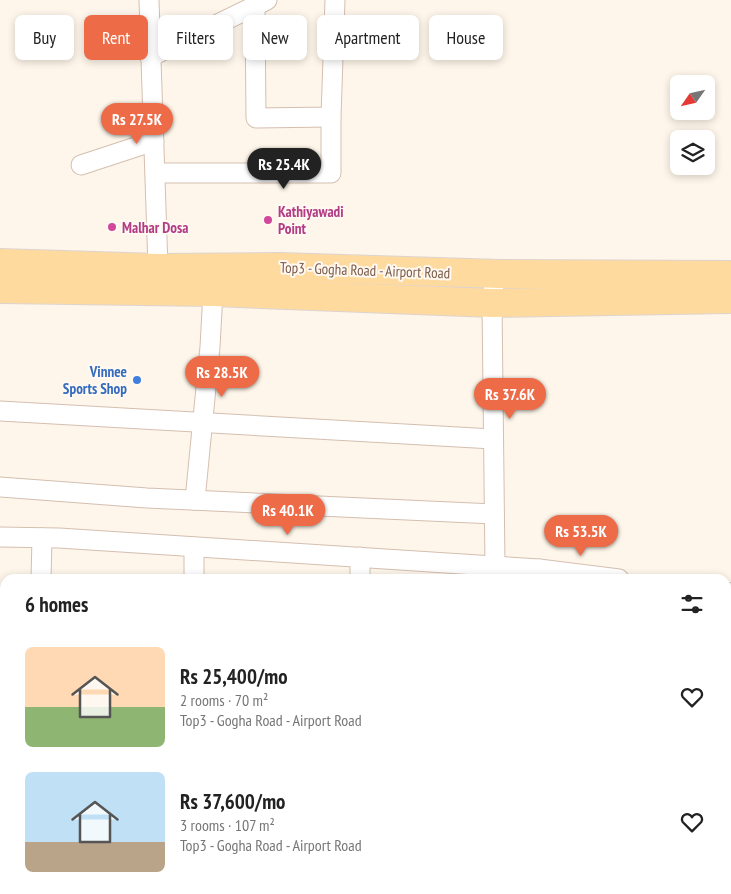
<!DOCTYPE html>
<meta charset="utf-8">
<style>
body{margin:0;font-family:"PT Sans Narrow",sans-serif;background:#f2f2f2;color:#222;height:100vh;display:flex;flex-direction:column;font-size:19px;white-space:nowrap}
*{box-sizing:border-box;margin:0}
p{font-size:16px;color:#767676}
.icon{flex:none;width:28px;height:28px;fill:none;stroke:currentColor;stroke-width:2;stroke-linecap:round;stroke-linejoin:round}
.map{position:relative;flex:1;overflow:hidden}
.side{position:absolute;left:0px;top:574px;width:731px;height:321px;display:flex;flex-direction:column;background:#fff;border-radius:15px 15px 0 0;box-shadow:0 2px 8px #0003}
.side>*{flex:none}
.top-card{position:absolute;left:15px;top:15px;width:701px;height:45px;display:flex;gap:10px}
.needle{width:32px;rotate:236deg}
.buttons{position:absolute;left:670px;top:75px;display:grid;gap:10px}
.buttons a{display:grid;place-items:center;width:45px;height:45px;border-radius:8px;background:#fff;box-shadow:0 2px 8px #0003;font-size:25px}
.price{position:absolute;translate:-50% -42px;padding:0 11px;border-radius:18px;background:#ee6b48;color:#fff;font-size:16px;line-height:32px;filter:drop-shadow(0 1px 2px #0008)}
.price::after{content:'';position:absolute;left:50%;top:30px;width:15px;height:11px;margin-left:-8px;background:inherit;clip-path:polygon(0 0,100% 0,50% 100%)}
.price.current{background:#222;color:#fff}
ul{padding:0;list-style:none}
li{display:flex;align-items:center;gap:15px;height:125px;padding:0 25px}
li span{display:grid;place-items:center;flex:none;width:140px;height:100px;border-radius:8px;color:#555}
li>.icon{margin-inline-start:auto}
span .icon{width:60px;height:60px;fill:#fffc;stroke-width:1}
li b{font-size:21px}
h2{display:flex;justify-content:space-between;align-items:center;height:60px;padding:0 25px;font-size:21px}
.chip{padding:0 18px;border-radius:8px;background:#fff;box-shadow:0 2px 8px #0003;font-size:18px;line-height:45px}
.chip.current{background:#ee6b48;color:#fff}
.map>svg:first-child{display:block}
.lines{fill:none;stroke-linecap:round;stroke-linejoin:round}
.street-casing{stroke:#d4bfb0;stroke-width:21}
.primary-casing{stroke:#ddd4d0;stroke-width:30}
.street{stroke:#fff;stroke-width:19}
.primary{stroke:#ffda9f;stroke-width:28}
.hotel-dot{fill:#d1479c;stroke:#fff9f1;stroke-width:2}
.shop-dot{fill:#3f7fe0;stroke:#fff9f1;stroke-width:2}
.labels{text-anchor:middle;dominant-baseline:central;stroke-width:4;stroke-linejoin:round;paint-order:stroke}
.hotel-label{font-size:15px;font-weight:bold;fill:#b23c85;stroke:#fff9f1;text-anchor:start}
.street-label{font-size:15px;fill:#7b5b4a;stroke:#fff9f1}
.shop-label{font-size:15px;font-weight:bold;fill:#366cbe;stroke:#fff9f1;text-anchor:end}
</style>
<div class="map">
<svg width="731" height="894" viewBox="0 0 731 894">
<rect width="100%" height="100%" fill="#fef6ea"/>
<g class="lines">
<g class="street-casing">
<g id="street">
<polyline points="149,0 158,268 156,278"/>
<polyline points="255,7 256,118 331,117 335,0"/>
<polyline points="150,57 267,0"/>
<polyline points="81,165 154,141"/>
<polyline points="155,173 331,173 331,117"/>
<polyline points="0,411 493,439"/>
<polyline points="0,487 147,498 494,514"/>
<polyline points="195,500 210,347 213,292"/>
<polyline points="0,537 59,538 539,569 540,579"/>
<polyline points="495,566 492,303 495,274"/>
<polyline points="539,569 619,579"/>
<polyline points="41,579 42,538"/>
<polyline points="194,579 194,547"/>
<polyline points="360,579 360,557"/>
<polyline points="726,592 731,593"/>
<polyline points="0,602 5,602"/>
<polyline points="726,617 728,746"/>
<polyline points="0,667 5,667"/>
<polyline points="0,770 5,770"/>
<polyline points="726,788 731,788"/>
<polyline points="0,830 5,830"/>
<polyline points="357,890 357,894"/>
<polyline points="544,890 544,894"/>
<polyline points="601,890 601,894"/>
<polyline points="642,890 642,894"/>
<polyline points="26,894 26,890"/>
<polyline points="193,894 193,890"/>
<polyline points="723,894 723,890"/>
</g>
</g>
<g class="primary-casing">
<g id="primary">
<polyline points="0,263 158,268 280,267 501,274 731,275"/>
<polyline points="0,289 213,292 492,303 731,299"/>
</g>
</g>
<use href="#street" class="street"/>
<use href="#primary" class="primary"/>
</g>
<g class="hotel-dot">
<circle cx="268" cy="220" r="5"/>
<circle cx="112" cy="227" r="5"/>
</g>
<circle class="shop-dot" cx="137" cy="380" r="5"/>
<g class="labels">
<g class="hotel-label">
<text x="278" y="211">Kathiyawadi<tspan x="278" dy="17">Point</tspan></text>
<text x="122" y="227">Malhar Dosa</text>
</g>
<g class="street-label">
<text transform="translate(365 270) rotate(2)">Top3 - Gogha Road - Airport Road</text>
</g>
<g class="shop-label">
<text x="127" y="371">Vinnee<tspan x="127" dy="17">Sports Shop</tspan></text>
</g>
</g>
</svg>
<div class="buttons">
<a><svg class="needle" viewBox="-14 -14 28 28"><path d="M0-13l5 13h-10z" fill="#e53935"/><path d="M0 13l5-13h-10z" fill="#767676"/></svg></a>
<a><svg class="icon" aria-label="layers" viewBox="0 0 24 24"><path d="M12 4l9 5-9 5-9-5zM3 14l9 5 9-5"/></svg></a>
</div>
<b class="price" style="left:137px;top:145px">Rs 27.5K</b>
<b class="price current" style="left:284px;top:190px">Rs 25.4K</b>
<b class="price" style="left:222px;top:398px">Rs 28.5K</b>
<b class="price" style="left:510px;top:420px">Rs 37.6K</b>
<b class="price" style="left:288px;top:536px">Rs 40.1K</b>
<b class="price" style="left:581px;top:557px">Rs 53.5K</b>
<div class="top-card">
<a class="chip">Buy</a>
<a class="chip current">Rent</a>
<a class="chip">Filters</a>
<a class="chip">New</a>
<a class="chip">Apartment</a>
<a class="chip">House</a>
</div>
<section class="side">
<h2>6 homes<svg class="icon" aria-label="filters" viewBox="0 0 24 24"><path d="M4 7h16M4 17h16"/><circle cx="9" cy="7" r="2"/><circle cx="15" cy="17" r="2"/></svg></h2>
<ul>
<li><span style="background:linear-gradient(#ffd9b3 60%,#8fb573 0)"><svg class="icon" aria-label="home" viewBox="0 0 24 24"><path d="M3 11l9-7 9 7M6 9v11h12V9"/></svg></span><div><b>Rs 25,400/mo</b><p>2 rooms · 70 m²</p><p>Top3 - Gogha Road - Airport Road</p></div><svg class="icon" aria-label="heart" viewBox="0 0 24 24"><path d="M12 20l-8-8c-3-5 5-10 8-4 3-6 11-1 8 4z"/></svg></li>
<li><span style="background:linear-gradient(#bfe0f5 70%,#b9a48a 0)"><svg class="icon" aria-label="home" viewBox="0 0 24 24"><path d="M3 11l9-7 9 7M6 9v11h12V9"/></svg></span><div><b>Rs 37,600/mo</b><p>3 rooms · 107 m²</p><p>Top3 - Gogha Road - Airport Road</p></div><svg class="icon" aria-label="heart" viewBox="0 0 24 24"><path d="M12 20l-8-8c-3-5 5-10 8-4 3-6 11-1 8 4z"/></svg></li>
</ul>
</section>
</div>
